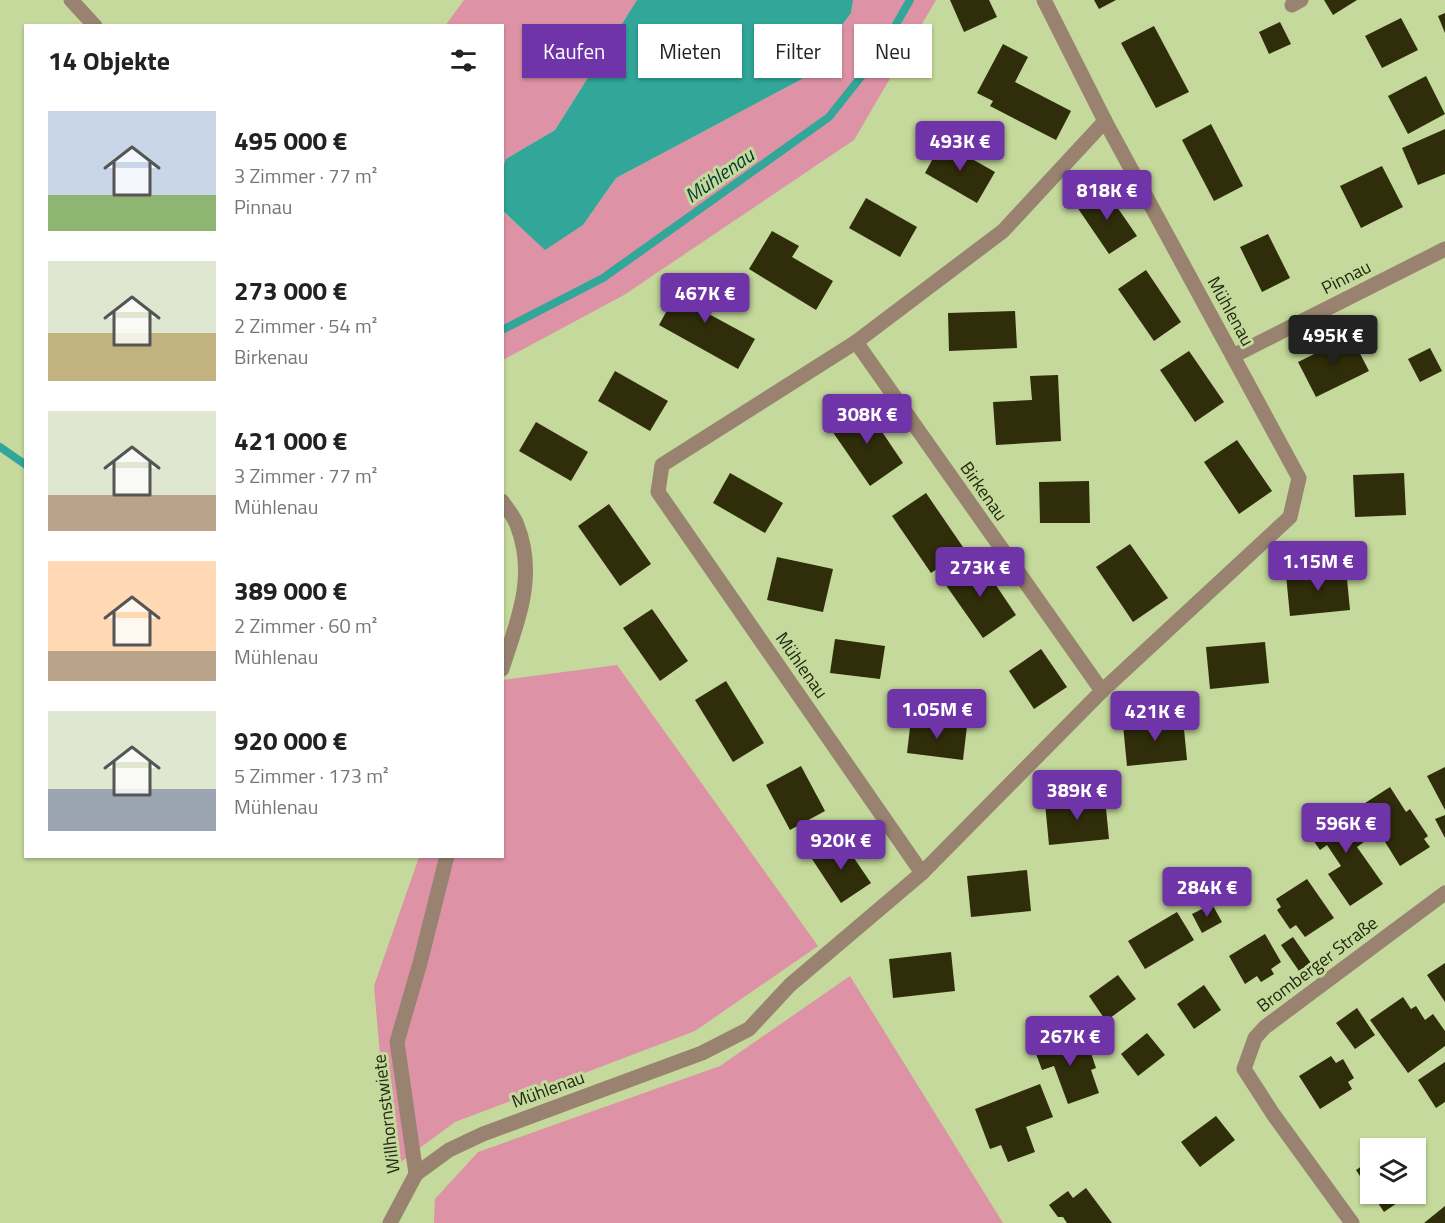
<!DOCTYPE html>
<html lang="de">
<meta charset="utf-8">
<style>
body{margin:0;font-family:"Titillium Web",sans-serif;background:#f2f2f2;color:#222;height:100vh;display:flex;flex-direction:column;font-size:22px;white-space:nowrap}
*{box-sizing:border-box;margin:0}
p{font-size:20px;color:#767676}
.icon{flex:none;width:33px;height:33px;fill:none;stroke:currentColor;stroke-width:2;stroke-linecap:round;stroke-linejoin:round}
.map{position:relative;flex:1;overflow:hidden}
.side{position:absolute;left:24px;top:24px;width:480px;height:834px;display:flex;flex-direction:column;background:#fff;border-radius:0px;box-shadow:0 2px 4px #0004}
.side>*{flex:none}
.top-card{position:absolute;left:522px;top:24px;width:570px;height:54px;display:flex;gap:12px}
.controls{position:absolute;left:1360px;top:1138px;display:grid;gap:12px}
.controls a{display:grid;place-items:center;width:66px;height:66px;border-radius:0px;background:#fff;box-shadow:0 2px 4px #0004;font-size:30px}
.price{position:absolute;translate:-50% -51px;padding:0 14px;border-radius:6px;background:#7034a9;color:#fff;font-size:20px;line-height:39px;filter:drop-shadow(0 2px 3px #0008)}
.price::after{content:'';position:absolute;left:50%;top:36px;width:18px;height:14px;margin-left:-9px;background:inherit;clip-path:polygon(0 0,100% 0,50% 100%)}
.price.on{background:#222;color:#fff}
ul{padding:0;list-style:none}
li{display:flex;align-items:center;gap:18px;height:150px;padding:0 24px}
li span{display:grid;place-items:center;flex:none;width:168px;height:120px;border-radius:0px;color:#555}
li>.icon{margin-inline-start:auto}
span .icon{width:72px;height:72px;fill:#fffc;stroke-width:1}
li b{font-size:26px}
h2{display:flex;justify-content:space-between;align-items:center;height:72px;padding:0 24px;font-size:26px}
.pill{padding:0 21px;border-radius:0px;background:#fff;box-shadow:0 2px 4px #0004;font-size:21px;line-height:54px}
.pill.on{background:#7034a9;color:#fff}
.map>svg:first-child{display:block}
.green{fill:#dd93a5}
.water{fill:#31a699}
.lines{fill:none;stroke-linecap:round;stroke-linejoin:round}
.stream{stroke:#31a699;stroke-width:8}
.building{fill:#302d0a}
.minor{stroke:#998370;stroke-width:15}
.labels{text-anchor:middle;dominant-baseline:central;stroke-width:6;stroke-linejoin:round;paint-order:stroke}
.street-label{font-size:18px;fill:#222911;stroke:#c4d99b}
.water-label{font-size:20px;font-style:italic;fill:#043a34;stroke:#c4d99b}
</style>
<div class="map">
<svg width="1445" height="1223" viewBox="0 0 1445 1223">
<rect width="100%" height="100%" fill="#c4d99b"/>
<g class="green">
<polygon points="464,0 637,0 555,130 506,159 503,168 502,26 445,26"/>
<polygon points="853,0 936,0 854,140 624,295 503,360 502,211 545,249 583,225 616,178 802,79 851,13"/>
<polygon points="617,665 818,946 695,1031 455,1122 390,1170 374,986 419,857 502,856 503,680"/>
<polygon points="850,976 1003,1223 434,1223 435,1199 478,1152 720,1066"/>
</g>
<polygon class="water" points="637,0 853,0 851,13 802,79 616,178 583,225 545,250 503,211 503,168 506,159 555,130"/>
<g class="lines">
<g class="stream">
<polyline points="502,330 603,278 829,117 879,54 910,0"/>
<polyline points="0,447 26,465"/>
</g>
</g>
<g class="building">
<polygon points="950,0 989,0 997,17 964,32"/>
<polygon points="1094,0 1116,0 1099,9"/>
<polygon points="1324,0 1357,0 1333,15"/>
<polygon points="1445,13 1445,33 1438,16"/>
<polygon points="1401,18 1418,50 1382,68 1365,36"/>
<polygon points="1280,22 1291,44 1269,54 1259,32"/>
<polygon points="1154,26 1189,92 1156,108 1121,43"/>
<polygon points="1003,44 1028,57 1015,82 1071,111 1056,140 990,106 993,101 977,93"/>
<polygon points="1426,76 1445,114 1408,134 1388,96"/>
<polygon points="1211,124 1243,186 1214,201 1182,140"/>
<polygon points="1445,129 1445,174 1418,185 1402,148"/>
<polygon points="942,142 995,172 977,203 925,173"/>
<polygon points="1382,166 1403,207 1361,228 1340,186"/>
<polygon points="1104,188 1137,236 1109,254 1077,207"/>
<polygon points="866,198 917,227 900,257 849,228"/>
<polygon points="772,231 799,246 792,257 833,281 816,310 749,269"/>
<polygon points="1268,234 1290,278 1262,292 1240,247"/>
<polygon points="1146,270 1181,322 1154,341 1118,289"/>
<polygon points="687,274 719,292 707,313 755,339 738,369 659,325"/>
<polygon points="1015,311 1017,348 949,351 948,313"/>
<polygon points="1351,336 1369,371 1316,397 1298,362"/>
<polygon points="1430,348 1442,371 1420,382 1408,359"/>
<polygon points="1189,351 1224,402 1195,422 1160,370"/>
<polygon points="615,371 668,401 650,431 598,401"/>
<polygon points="1058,375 1061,441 996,445 993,402 1032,400 1030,376"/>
<polygon points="864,405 903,463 870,486 830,428"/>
<polygon points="536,422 588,452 571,481 519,451"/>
<polygon points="1237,440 1272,491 1239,514 1204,462"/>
<polygon points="730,473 783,503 765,533 713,503"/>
<polygon points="1404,473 1406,515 1355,517 1353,475"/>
<polygon points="1089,481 1090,523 1040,523 1039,482"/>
<polygon points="926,493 965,550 931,573 892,516"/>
<polygon points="609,504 651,564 620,586 578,526"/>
<polygon points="1130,544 1168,598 1133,622 1096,567"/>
<polygon points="777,557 833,569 823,612 767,600"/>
<polygon points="977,557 1016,615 983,638 943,581"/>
<polygon points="1346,569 1350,610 1290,616 1286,575"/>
<polygon points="652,609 688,661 660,681 623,628"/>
<polygon points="835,639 885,646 880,679 830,673"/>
<polygon points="1265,642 1269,683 1210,689 1206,647"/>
<polygon points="1041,649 1067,687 1034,709 1009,671"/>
<polygon points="726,681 764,743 733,762 695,700"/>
<polygon points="911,719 967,726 963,760 907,753"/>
<polygon points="1183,719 1187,760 1127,766 1123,725"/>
<polygon points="801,766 825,811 790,830 766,785"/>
<polygon points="1445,767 1445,810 1427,776"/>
<polygon points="1390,787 1406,812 1410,809 1428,836 1424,839 1430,847 1400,866 1362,805"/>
<polygon points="1105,798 1109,839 1049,845 1045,803"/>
<polygon points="1335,807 1348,826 1359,819 1371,837 1357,847 1383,884 1350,906 1328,874 1341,866 1327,845 1320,850 1304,827"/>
<polygon points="1445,815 1445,838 1435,819"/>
<polygon points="841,839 871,883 841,903 812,859"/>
<polygon points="1027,870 1031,911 971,917 967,876"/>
<polygon points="1307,879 1334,918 1305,937 1296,925 1290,929 1277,910 1281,907 1276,899"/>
<polygon points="1212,904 1222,922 1202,933 1192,914"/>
<polygon points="1177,912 1194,940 1145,969 1128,941"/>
<polygon points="1265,934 1281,962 1271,969 1274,974 1261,982 1257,976 1245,984 1229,956"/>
<polygon points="1293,937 1311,963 1299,971 1281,945"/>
<polygon points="951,952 955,991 893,998 889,959"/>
<polygon points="1445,963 1445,1002 1427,975"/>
<polygon points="1118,975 1136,999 1106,1021 1089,996"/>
<polygon points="1204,985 1221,1010 1194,1029 1177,1004"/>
<polygon points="1403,997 1411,1009 1416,1006 1425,1020 1433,1014 1445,1031 1445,1046 1408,1073 1370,1020"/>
<polygon points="1357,1008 1375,1035 1355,1049 1336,1023"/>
<polygon points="1078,1032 1085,1052 1090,1050 1096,1068 1091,1070 1099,1093 1068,1104 1054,1066 1042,1070 1035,1051 1048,1047 1046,1043"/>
<polygon points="1147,1033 1165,1055 1138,1076 1121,1054"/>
<polygon points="1331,1056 1336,1063 1343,1059 1354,1078 1348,1082 1352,1089 1320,1109 1299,1076"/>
<polygon points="1445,1062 1445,1102 1436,1108 1418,1080"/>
<polygon points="1040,1084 1053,1117 1026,1127 1035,1152 1008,1162 1001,1145 990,1149 975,1109"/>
<polygon points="1216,1116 1235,1140 1200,1167 1181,1142"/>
<polygon points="1371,1160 1371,1193 1356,1170"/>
<polygon points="1086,1188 1112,1223 1067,1223 1063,1217 1058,1217 1049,1205 1068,1191 1073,1198"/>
<polygon points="1372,1194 1410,1194 1384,1212"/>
<polygon points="1445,1206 1445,1223 1424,1223"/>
</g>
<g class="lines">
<g class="minor">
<polyline points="71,0 95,26"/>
<polyline points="1292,5 1301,0"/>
<polyline points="856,342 1102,691"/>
<polyline points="1233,356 1445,249"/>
<path d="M502 501C507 509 514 516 517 525 537 576 518 619 502 669"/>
<polyline points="922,873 658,492 662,465 856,342 1003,231 1105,121"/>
<polyline points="416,1174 449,1150 483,1134 702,1053 749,1029 790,985 922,873 1102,691 1290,517 1299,478 1105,121 1044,0"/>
<polyline points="390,1223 416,1174 397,1042 420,963 447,856"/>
<polyline points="1352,1223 1273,1114 1244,1069 1255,1038 1265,1027 1445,893"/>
</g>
</g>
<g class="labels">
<g class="street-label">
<text transform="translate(1346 277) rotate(-27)">Pinnau</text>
<text transform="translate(1231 311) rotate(61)">Mühlenau</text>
<text transform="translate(984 491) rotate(55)">Birkenau</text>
<text transform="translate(802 665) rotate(55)">Mühlenau</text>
<text transform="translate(1317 964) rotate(-37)">Bromberger Straße</text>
<text transform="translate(548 1089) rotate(-20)">Mühlenau</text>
<text transform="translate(386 1114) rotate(-97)">Willhornstwiete</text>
</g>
<g class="water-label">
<text transform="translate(719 175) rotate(-35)">Mühlenau</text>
</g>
</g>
</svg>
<div class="controls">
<a><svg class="icon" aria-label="layers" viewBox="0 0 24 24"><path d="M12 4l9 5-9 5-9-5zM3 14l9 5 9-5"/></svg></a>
</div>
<b class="price" style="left:960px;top:172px">493K €</b>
<b class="price" style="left:1107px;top:221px">818K €</b>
<b class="price" style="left:705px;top:324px">467K €</b>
<b class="price on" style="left:1333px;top:366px">495K €</b>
<b class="price" style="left:867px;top:445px">308K €</b>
<b class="price" style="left:1318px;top:592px">1.15M €</b>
<b class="price" style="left:980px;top:598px">273K €</b>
<b class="price" style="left:937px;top:740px">1.05M €</b>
<b class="price" style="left:1155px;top:742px">421K €</b>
<b class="price" style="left:1077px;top:821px">389K €</b>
<b class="price" style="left:1346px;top:854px">596K €</b>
<b class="price" style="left:841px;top:871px">920K €</b>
<b class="price" style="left:1207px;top:918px">284K €</b>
<b class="price" style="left:1070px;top:1067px">267K €</b>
<div class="top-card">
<a class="pill on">Kaufen</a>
<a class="pill">Mieten</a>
<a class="pill">Filter</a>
<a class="pill">Neu</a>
</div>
<section class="side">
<h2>14 Objekte<svg class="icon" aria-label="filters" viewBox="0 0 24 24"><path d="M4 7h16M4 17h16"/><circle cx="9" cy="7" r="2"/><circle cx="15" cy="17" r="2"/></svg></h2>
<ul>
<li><span style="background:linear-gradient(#c9d6e8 70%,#8fb573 0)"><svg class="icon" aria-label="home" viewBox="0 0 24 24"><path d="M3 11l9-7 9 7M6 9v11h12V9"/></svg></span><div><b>495 000 €</b><p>3 Zimmer · 77 m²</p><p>Pinnau</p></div></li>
<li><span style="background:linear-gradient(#dfe7d0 60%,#c2b280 0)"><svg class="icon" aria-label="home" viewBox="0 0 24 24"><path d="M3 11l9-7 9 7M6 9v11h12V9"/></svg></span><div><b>273 000 €</b><p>2 Zimmer · 54 m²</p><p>Birkenau</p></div></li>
<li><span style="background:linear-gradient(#dfe7d0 70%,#b9a48a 0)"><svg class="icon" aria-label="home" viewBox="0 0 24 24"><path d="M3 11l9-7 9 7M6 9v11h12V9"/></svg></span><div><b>421 000 €</b><p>3 Zimmer · 77 m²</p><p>Mühlenau</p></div></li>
<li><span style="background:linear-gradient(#ffd9b3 75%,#b9a48a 0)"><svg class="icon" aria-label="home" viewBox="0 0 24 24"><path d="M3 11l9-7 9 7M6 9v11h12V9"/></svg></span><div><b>389 000 €</b><p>2 Zimmer · 60 m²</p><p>Mühlenau</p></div></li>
<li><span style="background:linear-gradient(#dfe7d0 65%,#9aa5b1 0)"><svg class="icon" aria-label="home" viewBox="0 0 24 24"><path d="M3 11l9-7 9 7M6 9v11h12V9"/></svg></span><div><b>920 000 €</b><p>5 Zimmer · 173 m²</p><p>Mühlenau</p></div></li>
</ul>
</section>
</div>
